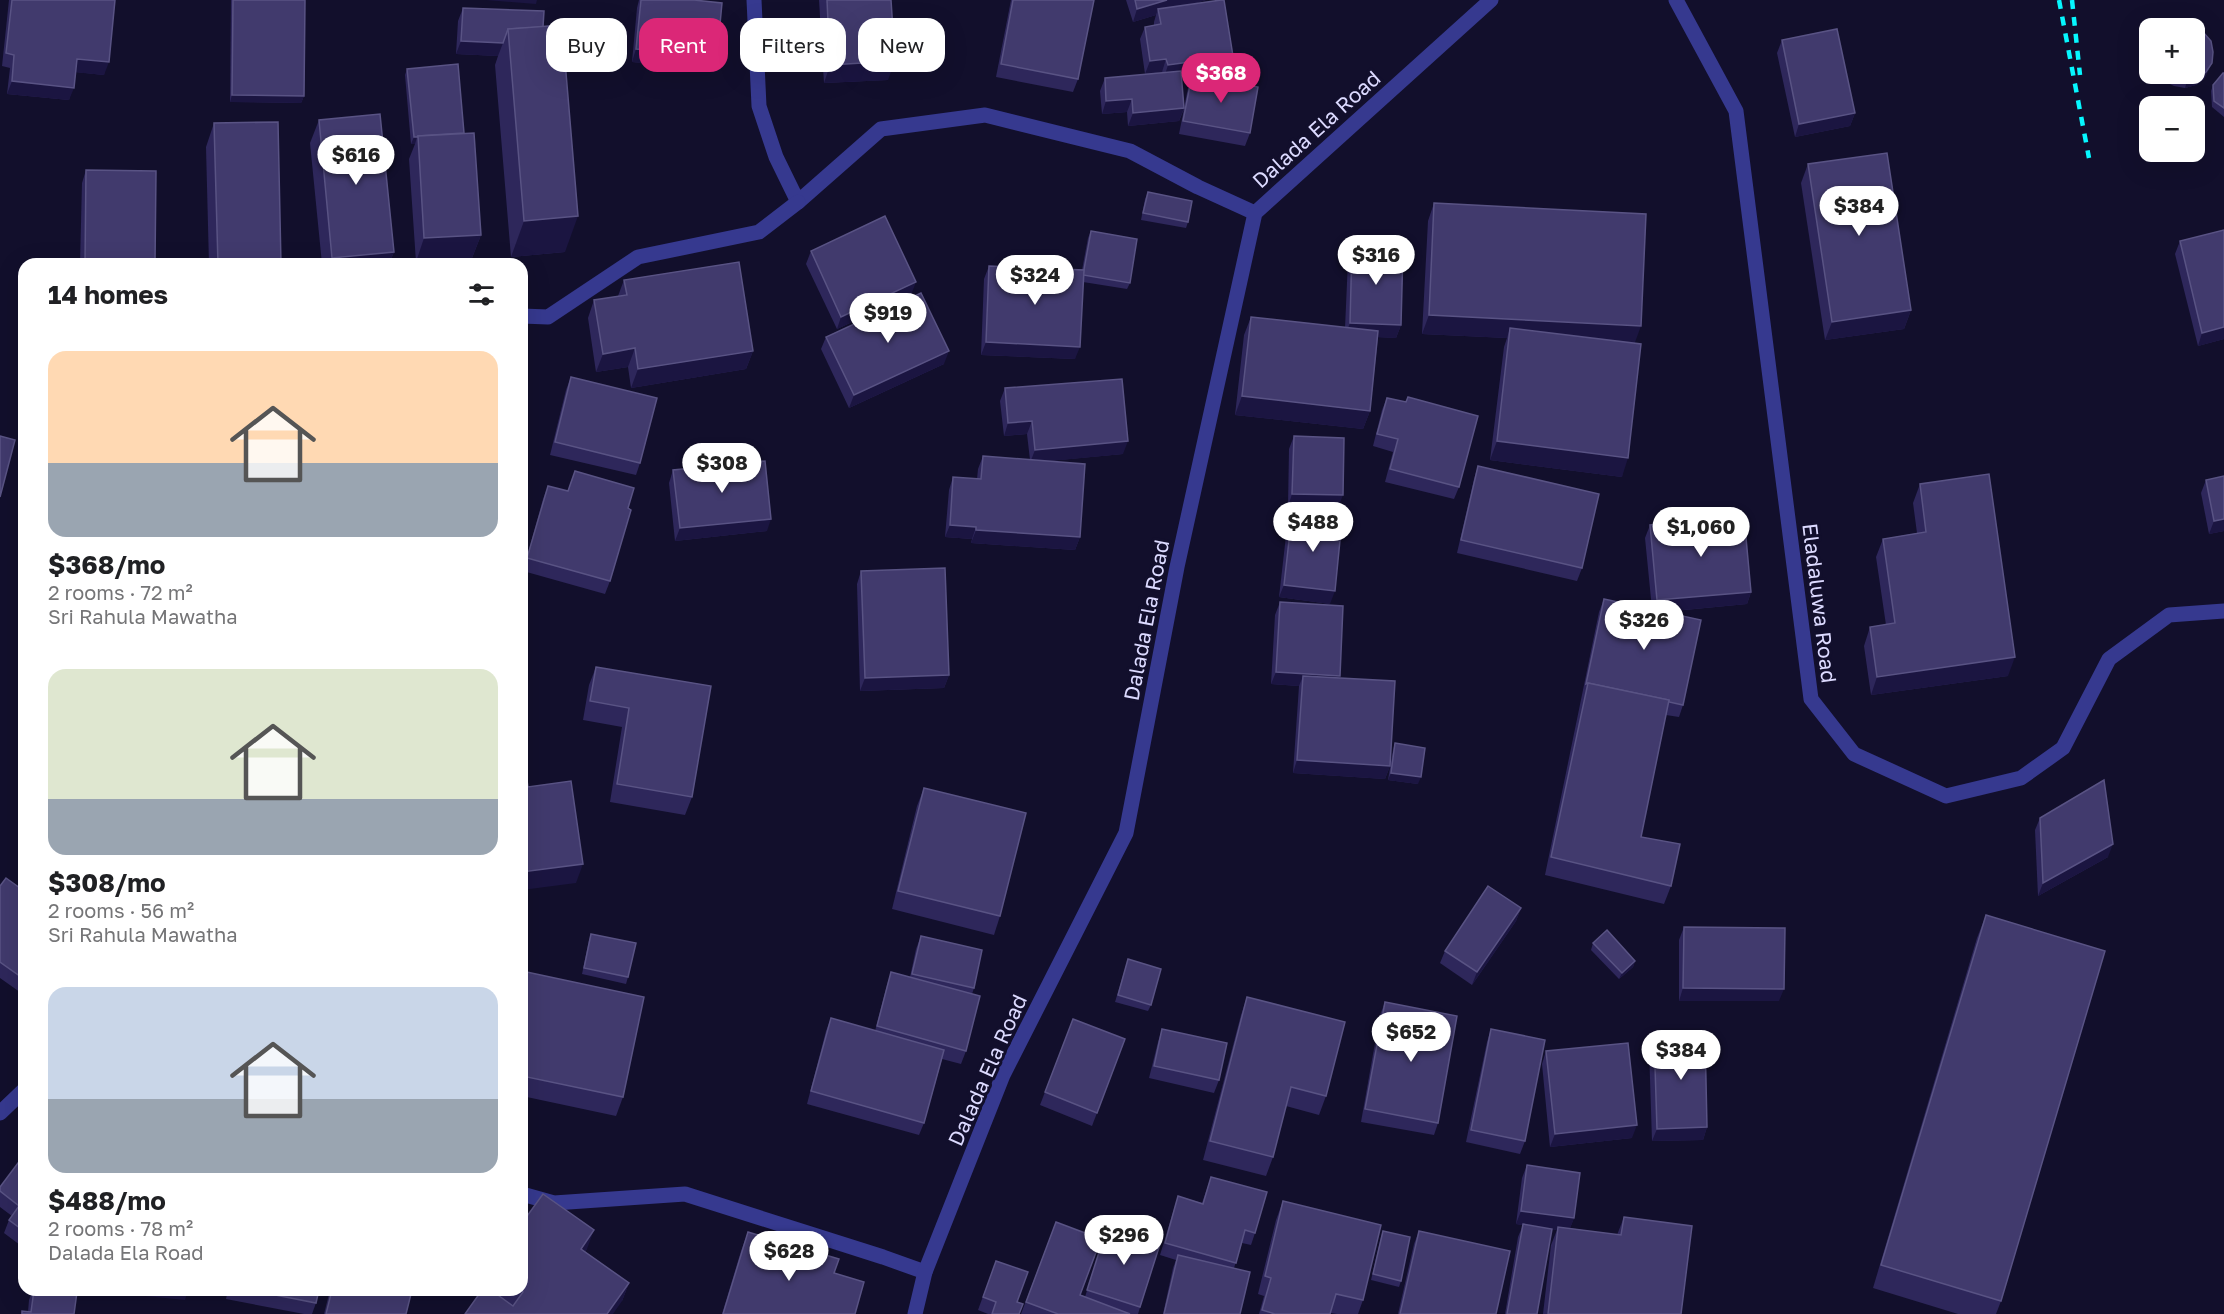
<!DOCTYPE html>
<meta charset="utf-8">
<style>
body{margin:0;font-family:"Golos Text",sans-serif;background:#f6f6f6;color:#202124;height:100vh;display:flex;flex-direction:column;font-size:22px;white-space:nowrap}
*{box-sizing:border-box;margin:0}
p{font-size:20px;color:#757577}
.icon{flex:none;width:33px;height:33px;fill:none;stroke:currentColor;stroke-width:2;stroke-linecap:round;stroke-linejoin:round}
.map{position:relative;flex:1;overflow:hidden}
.panel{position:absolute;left:18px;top:258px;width:510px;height:1038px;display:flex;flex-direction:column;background:#fff;border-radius:18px;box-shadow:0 6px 24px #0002}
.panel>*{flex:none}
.top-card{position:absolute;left:546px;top:18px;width:570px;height:54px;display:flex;gap:12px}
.controls{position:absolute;left:2139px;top:18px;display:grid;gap:12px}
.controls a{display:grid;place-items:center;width:66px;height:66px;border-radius:12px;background:#fff;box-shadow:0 6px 24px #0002;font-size:30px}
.price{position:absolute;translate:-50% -51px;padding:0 14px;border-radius:21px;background:#fff;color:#222;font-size:20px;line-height:39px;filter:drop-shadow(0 2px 3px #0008)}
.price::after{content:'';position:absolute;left:50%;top:36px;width:18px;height:14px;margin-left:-9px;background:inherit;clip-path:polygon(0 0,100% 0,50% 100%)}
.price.current{background:#db2777;color:#fff}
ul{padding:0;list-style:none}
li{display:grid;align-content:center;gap:12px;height:318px;padding:0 30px}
li span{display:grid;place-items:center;height:186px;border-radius:18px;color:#555}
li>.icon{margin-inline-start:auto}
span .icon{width:108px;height:108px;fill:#fffc;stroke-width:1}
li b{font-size:26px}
h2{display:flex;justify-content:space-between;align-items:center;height:72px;padding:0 30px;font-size:26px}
.tag{padding:0 21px;border-radius:18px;background:#fff;box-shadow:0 6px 24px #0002;font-size:21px;line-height:54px}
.tag.current{background:#db2777;color:#fff}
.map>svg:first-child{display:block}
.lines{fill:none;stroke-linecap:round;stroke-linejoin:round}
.minor{stroke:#36398f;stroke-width:15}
.rail{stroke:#06f7ff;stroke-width:4.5;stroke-dasharray:9 8;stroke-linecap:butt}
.wall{fill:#2e275b}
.shaded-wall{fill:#1b1541}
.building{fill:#413a6d;stroke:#595384;stroke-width:1.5}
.labels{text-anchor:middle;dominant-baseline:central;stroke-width:6;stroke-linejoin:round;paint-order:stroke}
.street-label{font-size:21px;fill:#dcdaff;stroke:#120f2c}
</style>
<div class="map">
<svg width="2224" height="1314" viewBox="0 0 2224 1314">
<rect width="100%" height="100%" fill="#120f2c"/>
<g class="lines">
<g class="minor">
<polyline points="754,0 759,106 776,157 798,202 881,129 985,115 1130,151 1198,187 1255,213"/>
<polyline points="1676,0 1736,111 1811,699 1854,754 1946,796 2021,778 2063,748 2109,659 2169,615 2224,611"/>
<polyline points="522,316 548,317 638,257 759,232 798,202"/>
<polyline points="0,1113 24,1090"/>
<polyline points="522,1194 554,1203 685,1194 883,1257 925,1272"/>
<polyline points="915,1314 925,1272 1003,1075 1126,833 1177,567 1255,213 1491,0"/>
</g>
<g class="rail">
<polyline points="2059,0 2089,158"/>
<polyline points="2072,0 2080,75"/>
</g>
</g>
<g class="wall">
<polygon points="9,0 115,0 104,75 76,72 69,100 7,94 10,68 2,66"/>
<polygon points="231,0 305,0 304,96 301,103 230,102"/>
<polygon points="639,0 694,0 712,69 632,62 637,8"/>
<polygon points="819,0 891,0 888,80 824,83"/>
<polygon points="1011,0 1094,0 1078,79 1073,92 996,77"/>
<polygon points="1126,0 1206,0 1192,4 1233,56 1228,69 1181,76 1184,108 1188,88 1192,75 1250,133 1245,146 1179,134 1184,109 1179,121 1128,126 1127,112 1102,114 1100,91 1105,78 1162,73 1162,72 1145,74 1140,39 1145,27 1154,25 1154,22 1156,15 1133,22"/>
<polygon points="463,8 543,27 565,252 511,257 495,65 498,56 456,54 458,21"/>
<polygon points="1782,40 1855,113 1850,126 1795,137 1777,53"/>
<polygon points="407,69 464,133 481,235 472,258 416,262 409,159 415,144 411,144 405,75"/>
<polygon points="2209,69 2204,79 2196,85 2185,88 2174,86 2164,81 2159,74 2194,74"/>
<polygon points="2224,73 2224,117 2212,107 2211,91 2213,85"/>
<polygon points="319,120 394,252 389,264 322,264 310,143"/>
<polygon points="214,123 281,264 209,264 206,147"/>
<polygon points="1808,164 1911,310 1904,329 1825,340 1801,183"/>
<polygon points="86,170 155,264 80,264 82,183"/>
<polygon points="1148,192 1188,222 1186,228 1141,220 1145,199"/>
<polygon points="1434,203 1634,344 1622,477 1490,460 1504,347 1507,338 1422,334 1428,221"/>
<polygon points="1091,231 1130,283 1127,289 1083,282 1075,359 981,355 984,279 989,266 1082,270 1088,238"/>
<polygon points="2180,241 2224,339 2198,346 2175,254"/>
<polygon points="1352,247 1401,325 1396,338 1378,337 1370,411 1363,429 1235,415 1244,335 1251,317 1345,328 1348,260"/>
<polygon points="811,251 911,295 837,329 806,264"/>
<polygon points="624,280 753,351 746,369 631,388 628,367 596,372 588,318 594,300 618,296"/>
<polygon points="826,337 944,364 849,408 821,349"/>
<polygon points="571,377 640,463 636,475 550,455 566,390"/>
<polygon points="1005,388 1123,454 1048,461 1080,537 1075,550 971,543 972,539 945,537 949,490 953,477 977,479 978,469 983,456 1030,460 1027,434 1004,436 1000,401"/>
<polygon points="1387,398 1459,487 1454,499 1385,482 1393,452 1373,446 1382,410"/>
<polygon points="1294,436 1338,508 1288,507 1289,449"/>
<polygon points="1478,466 1582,568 1577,581 1457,553 1474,479"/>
<polygon points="673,470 767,531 675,541 669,483"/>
<polygon points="575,471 610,581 605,594 523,571 543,499 548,486 568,491"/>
<polygon points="2206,480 2224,531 2209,534 2201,493"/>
<polygon points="1920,484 2008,676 1871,695 1864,646 1870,627 1886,625 1876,557 1883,539 1917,533 1913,503"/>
<polygon points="1292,514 1330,604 1279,597 1287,527"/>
<polygon points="1650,525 1751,592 1747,604 1664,612 1683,705 1679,717 1666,715 1641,837 1671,886 1664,904 1545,875 1599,612 1604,599 1652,609 1645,538"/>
<polygon points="861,571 949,675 944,688 860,691 857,584"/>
<polygon points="1280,602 1339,678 1390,766 1385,779 1293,773 1299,686 1271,684 1275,615"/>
<polygon points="596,667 711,686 692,797 685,815 610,802 622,727 583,720 589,685"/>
<polygon points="1395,743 1418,784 1388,780 1393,750"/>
<polygon points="924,788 1000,916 994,935 892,909 917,806"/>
<polygon points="2040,818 2108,857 2038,896 2035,830"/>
<polygon points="0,886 24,891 24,995 0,978"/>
<polygon points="1521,908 1516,921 1472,985 1440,963 1445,951"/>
<polygon points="1986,915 2001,1301 1996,1314 1958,1314 1873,1288 1977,938"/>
<polygon points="1684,927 1779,1001 1679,1001 1679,940"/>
<polygon points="591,934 628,977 626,984 582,974 589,940"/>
<polygon points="921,936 974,988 972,994 966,1051 961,1064 942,1059 924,1123 919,1135 807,1104 826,1031 831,1018 875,1031 887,985 891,972 910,977 916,949"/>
<polygon points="1593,943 1635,961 1633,967 1619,979 1591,950"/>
<polygon points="1128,959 1151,1005 1148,1011 1115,1002"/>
<polygon points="522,971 623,1097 616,1116 522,1096"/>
<polygon points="1247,997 1326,1096 1319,1115 1286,1106 1273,1157 1266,1176 1203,1160 1241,1015"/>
<polygon points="1385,1002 1438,1123 1434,1135 1361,1122 1380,1015"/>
<polygon points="1073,1019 1125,1039 1092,1126 1040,1105"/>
<polygon points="1162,1029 1219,1080 1214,1093 1149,1078 1158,1042"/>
<polygon points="1491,1029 1525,1141 1520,1154 1466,1142 1487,1042"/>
<polygon points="1654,1035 1707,1127 1703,1140 1652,1141 1649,1048"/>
<polygon points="1546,1051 1632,1138 1550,1147 1542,1064"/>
<polygon points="24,1155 24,1248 4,1233 9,1220 12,1216 0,1207 0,1187"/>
<polygon points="1527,1165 1574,1218 1570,1228 1617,1235 1624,1217 1681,1314 1543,1314 1551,1245 1557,1230 1552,1229 1537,1314 1505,1314 1518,1237 1523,1225 1516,1224 1522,1178"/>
<polygon points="1211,1177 1255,1233 1251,1245 1242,1243 1234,1268 1240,1314 1163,1314 1173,1268 1176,1260 1160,1255 1174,1209 1178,1196 1202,1203"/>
<polygon points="1283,1201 1363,1300 1358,1314 1337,1314 1331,1313 1330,1314 1259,1314 1264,1296 1258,1294 1276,1220"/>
<polygon points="1056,1222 1080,1295 1085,1297 1108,1224 1161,1241 1138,1314 1021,1314"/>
<polygon points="1383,1231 1401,1281 1399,1287 1371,1280 1381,1237"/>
<polygon points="1419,1231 1496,1314 1398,1314 1414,1244"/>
<polygon points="748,1232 834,1273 855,1314 722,1314 741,1251"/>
<polygon points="587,1249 585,1252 629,1283 622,1301 465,1314 482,1290 522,1290"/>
<polygon points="996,1261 1017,1302 1019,1314 988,1314 978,1310"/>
<polygon points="33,1290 56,1290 74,1314 21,1314 22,1311 28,1312 29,1300"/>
<polygon points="228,1290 319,1290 316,1303 312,1314 304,1314 226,1299"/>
<polygon points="330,1290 412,1290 406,1314 324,1314"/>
</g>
<g class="shaded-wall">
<polygon points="486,0 537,0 536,4"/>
<polygon points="1167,0 1206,0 1159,14 1158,9 1156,15 1133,22 1137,9"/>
<polygon points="461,41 503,43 498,56 456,54"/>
<polygon points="636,49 717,56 712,69 632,62"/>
<polygon points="1233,56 1228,69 1164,78 1168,65"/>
<polygon points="77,59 109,62 104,75 73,72"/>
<polygon points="1166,59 1162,72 1145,74 1150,61"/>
<polygon points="895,61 888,80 824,83 830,65"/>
<polygon points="2212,63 2204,79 2196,85 2185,88 2187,81"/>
<polygon points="12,81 74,88 69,100 7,94"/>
<polygon points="232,95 304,96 301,103 230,102"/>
<polygon points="1132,99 1127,112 1102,114 1106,101"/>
<polygon points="1184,108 1179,121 1128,126 1133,113"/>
<polygon points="1855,113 1850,126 1795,137 1799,124"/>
<polygon points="414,137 417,137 415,144 411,144"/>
<polygon points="578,216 565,252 511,257 524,221"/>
<polygon points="481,235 472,258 416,262 424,238"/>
<polygon points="394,252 389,264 329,264 332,258"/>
<polygon points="916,282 911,295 837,329 841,317"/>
<polygon points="1911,310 1904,329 1825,340 1832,322"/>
<polygon points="1429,315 1641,326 1634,345 1510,328 1507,338 1422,334"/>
<polygon points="1350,323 1401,325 1396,338 1345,336"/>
<polygon points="2224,327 2224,339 2198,346 2202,333"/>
<polygon points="986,342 1080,347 1075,359 981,355"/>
<polygon points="635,348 628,367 596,372 603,354"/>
<polygon points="753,351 746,369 631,388 638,369"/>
<polygon points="949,351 944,364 849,408 854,395"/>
<polygon points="1242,396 1370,411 1363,429 1235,415"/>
<polygon points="1032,421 1027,434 1004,436 1008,423"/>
<polygon points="1128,441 1123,454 1030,463 1035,450"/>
<polygon points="1497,441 1628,458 1622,477 1490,460"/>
<polygon points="1292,494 1343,495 1338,508 1288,507"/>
<polygon points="771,519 767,531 675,541 680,528"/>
<polygon points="2224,519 2224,531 2209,534 2214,521"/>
<polygon points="950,525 976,527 972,539 945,537"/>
<polygon points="976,530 1080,537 1075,550 971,543"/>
<polygon points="1284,585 1335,591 1330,604 1279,597"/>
<polygon points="1751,592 1747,604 1652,613 1657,600"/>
<polygon points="2015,657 2008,676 1871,695 1877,677"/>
<polygon points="1276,672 1340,676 1335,689 1303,676 1299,686 1271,684"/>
<polygon points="949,675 944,688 860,691 865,678"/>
<polygon points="1297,760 1390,766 1385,779 1293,773"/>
<polygon points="1391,773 1421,777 1418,784 1388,780"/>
<polygon points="2113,844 2108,857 2038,896 2043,883"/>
<polygon points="583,864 576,883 522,890 522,872"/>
<polygon points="1521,908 1516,921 1472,985 1477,972"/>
<polygon points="1635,961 1633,967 1619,979 1622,973"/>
<polygon points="1683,988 1784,989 1779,1001 1679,1001"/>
<polygon points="1637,1125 1632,1138 1550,1147 1555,1134"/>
<polygon points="1707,1127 1703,1140 1652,1141 1657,1129"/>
<polygon points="1521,1211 1574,1218 1569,1231 1558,1227 1557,1230 1516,1224"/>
<polygon points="594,1230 587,1249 574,1267 581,1249"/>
<polygon points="629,1283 622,1301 613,1314 607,1314"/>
<polygon points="107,1290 188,1290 185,1300 106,1292"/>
</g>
<g class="building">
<polygon points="12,0 115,0 109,62 77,59 74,88 12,81 14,55 6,53"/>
<polygon points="233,0 305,0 304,96 232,95"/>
<polygon points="641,0 694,0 722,3 717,56 636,49"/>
<polygon points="827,0 891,0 895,61 830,65"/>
<polygon points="1013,0 1094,0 1078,79 1001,64"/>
<polygon points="1135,0 1167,0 1137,9"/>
<polygon points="1221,0 1224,0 1233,56 1168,65 1166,59 1150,61 1145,27 1161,24 1158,9"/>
<polygon points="463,8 544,11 543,27 508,29 503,43 461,41"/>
<polygon points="562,25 578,216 524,221 508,29"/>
<polygon points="2184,26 2195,27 2204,33 2211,41 2213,52 2212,63 2206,72 2198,78 2187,81 2176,79 2167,74 2194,74 2194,28 2173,28"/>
<polygon points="1837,29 1855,113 1799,124 1782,40"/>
<polygon points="458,64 464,133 418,136 418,137 414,137 407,69"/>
<polygon points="1181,71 1184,108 1133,113 1132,99 1106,101 1105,78"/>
<polygon points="2223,73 2224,73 2224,108 2214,101 2213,85"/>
<polygon points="1192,75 1258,87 1250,133 1183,121"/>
<polygon points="380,114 394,252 332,258 319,120"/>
<polygon points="278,122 281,264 218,264 214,123"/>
<polygon points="474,133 481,235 424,238 418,136"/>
<polygon points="1887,153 1911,310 1832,322 1808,164"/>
<polygon points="86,170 156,171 155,264 85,264"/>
<polygon points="1148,192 1192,201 1188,222 1143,213"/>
<polygon points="1434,203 1646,214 1641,326 1429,315"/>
<polygon points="885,216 916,282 841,317 811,251"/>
<polygon points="2224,230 2224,327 2202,333 2180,241"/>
<polygon points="1091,231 1137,239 1130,283 1083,275"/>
<polygon points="1352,247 1403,249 1401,325 1350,323"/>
<polygon points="739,262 753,351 638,369 635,348 603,354 594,300 627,295 624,280"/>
<polygon points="989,266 1084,270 1080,347 986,342"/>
<polygon points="921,293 949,351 854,395 826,337"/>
<polygon points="1251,317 1378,331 1370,411 1242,396"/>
<polygon points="1510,328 1641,344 1628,458 1497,441"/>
<polygon points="571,377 657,398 640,463 555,442"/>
<polygon points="1122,379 1128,441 1035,450 1032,421 1008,423 1005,388"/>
<polygon points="1408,397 1478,416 1459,487 1390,469 1398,439 1377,434 1387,398 1406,402"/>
<polygon points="0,436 15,440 0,497"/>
<polygon points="1294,436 1344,438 1343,495 1292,494"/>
<polygon points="983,456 1085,464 1080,537 976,530 976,527 950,525 953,477 981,479"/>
<polygon points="765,461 771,519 680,528 673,470"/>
<polygon points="1478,466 1599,494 1582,568 1461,540"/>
<polygon points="575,471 634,488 628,508 631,510 610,581 527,558 548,486 568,491"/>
<polygon points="1989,474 2015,657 1877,677 1870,627 1895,623 1883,539 1926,532 1920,484"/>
<polygon points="2224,476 2224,519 2214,521 2206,480"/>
<polygon points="1292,514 1342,520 1335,591 1284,585"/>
<polygon points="1744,516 1751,592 1657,600 1650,525"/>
<polygon points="945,568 949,675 865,678 861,571"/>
<polygon points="1604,599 1701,620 1683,705 1669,702 1669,700 1588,683 1586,684"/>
<polygon points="1280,602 1343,606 1340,676 1276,672"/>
<polygon points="596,667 711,686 692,797 617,784 629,708 590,701"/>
<polygon points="1303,676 1395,681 1390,766 1297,760"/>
<polygon points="1588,683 1669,700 1641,837 1680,844 1671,886 1551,857"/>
<polygon points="1395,743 1425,748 1421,777 1391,773"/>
<polygon points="522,753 523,753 528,787 571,781 583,864 522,872"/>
<polygon points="2104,780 2113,844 2043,883 2040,818"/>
<polygon points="924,788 1026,813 1000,916 898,891"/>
<polygon points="6,878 24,891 24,979 0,962 0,886"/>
<polygon points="1488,886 1521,908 1477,972 1445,951"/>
<polygon points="1986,915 2105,951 2001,1301 1881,1265"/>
<polygon points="1684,927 1785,928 1784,989 1683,988"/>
<polygon points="1607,930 1635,961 1622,973 1593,943"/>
<polygon points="591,934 636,943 628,977 584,968"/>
<polygon points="921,936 982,950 974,988 912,974"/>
<polygon points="1128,959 1161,969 1151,1005 1118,995"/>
<polygon points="522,971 644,997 623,1097 522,1076"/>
<polygon points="891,972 980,996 966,1051 877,1026"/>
<polygon points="1247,997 1345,1022 1326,1096 1291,1087 1273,1157 1210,1141"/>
<polygon points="1385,1002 1457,1016 1438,1123 1365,1109"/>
<polygon points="831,1018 944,1050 924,1123 811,1091"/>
<polygon points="1073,1019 1125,1039 1097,1113 1045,1092"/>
<polygon points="1162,1029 1227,1043 1219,1080 1154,1066"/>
<polygon points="1491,1029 1545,1040 1525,1141 1471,1130"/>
<polygon points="1654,1035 1705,1035 1707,1127 1657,1129"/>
<polygon points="1628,1043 1637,1125 1555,1134 1546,1051"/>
<polygon points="24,1155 24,1231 9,1220 19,1206 0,1191 0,1187"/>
<polygon points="1527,1165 1580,1173 1574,1218 1521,1211"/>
<polygon points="1211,1177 1267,1192 1255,1233 1245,1230 1236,1263 1165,1243 1178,1196 1203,1204"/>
<polygon points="543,1194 594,1230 581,1249 629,1283 607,1314 465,1314 482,1290 491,1290 513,1306 523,1292 520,1290 522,1290 522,1223"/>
<polygon points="1283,1201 1381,1225 1363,1300 1336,1294 1330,1314 1275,1314 1262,1310 1271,1278 1265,1276"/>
<polygon points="1624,1217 1692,1226 1681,1314 1548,1314 1558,1227 1621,1235"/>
<polygon points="1056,1222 1101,1239 1080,1295 1130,1314 1058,1314 1026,1302"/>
<polygon points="1108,1224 1161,1241 1140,1307 1087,1290"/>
<polygon points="1523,1224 1552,1229 1537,1314 1507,1314"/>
<polygon points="1383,1231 1410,1237 1401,1281 1373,1274"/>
<polygon points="1419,1231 1510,1251 1496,1314 1400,1314"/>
<polygon points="748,1232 839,1259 834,1273 864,1282 855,1314 723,1314"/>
<polygon points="1178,1255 1250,1272 1240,1314 1164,1314"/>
<polygon points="996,1261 1028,1272 1017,1302 1023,1304 1019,1314 992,1314 996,1302 983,1297"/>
<polygon points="34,1290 56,1290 77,1292 74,1314 22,1314 22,1311 31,1312"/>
<polygon points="250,1290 319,1290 316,1303"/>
<polygon points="332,1290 412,1290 406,1314 326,1314"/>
</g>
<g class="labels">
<g class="street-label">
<text transform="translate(1316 129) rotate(-42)">Dalada Ela Road</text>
<text transform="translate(1820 603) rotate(83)">Eladaluwa Road</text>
<text transform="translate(1146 620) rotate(-79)">Dalada Ela Road</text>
<text transform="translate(987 1070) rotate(-66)">Dalada Ela Road</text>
</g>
</g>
</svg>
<div class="controls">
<a>+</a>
<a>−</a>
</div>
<b class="price current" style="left:1221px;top:104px">$368</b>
<b class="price" style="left:356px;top:186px">$616</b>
<b class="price" style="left:1859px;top:237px">$384</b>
<b class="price" style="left:1376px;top:286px">$316</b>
<b class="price" style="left:1035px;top:306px">$324</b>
<b class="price" style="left:888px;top:344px">$919</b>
<b class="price" style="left:722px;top:494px">$308</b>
<b class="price" style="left:1313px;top:553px">$488</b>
<b class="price" style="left:1701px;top:558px">$1,060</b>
<b class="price" style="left:1644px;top:651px">$326</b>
<b class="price" style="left:1411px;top:1063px">$652</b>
<b class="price" style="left:1681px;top:1081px">$384</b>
<b class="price" style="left:1124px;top:1266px">$296</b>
<b class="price" style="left:789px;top:1282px">$628</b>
<div class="top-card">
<a class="tag">Buy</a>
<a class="tag current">Rent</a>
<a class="tag">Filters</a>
<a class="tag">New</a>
</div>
<section class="panel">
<h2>14 homes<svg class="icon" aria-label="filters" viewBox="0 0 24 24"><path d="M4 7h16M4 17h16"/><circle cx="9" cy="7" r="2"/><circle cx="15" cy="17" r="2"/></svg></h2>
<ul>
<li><span style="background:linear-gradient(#ffd9b3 60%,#9aa5b1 0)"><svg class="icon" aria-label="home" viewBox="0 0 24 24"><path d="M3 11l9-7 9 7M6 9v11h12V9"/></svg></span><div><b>$368/mo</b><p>2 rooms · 72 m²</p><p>Sri Rahula Mawatha</p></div></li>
<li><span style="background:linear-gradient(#dfe7d0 70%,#9aa5b1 0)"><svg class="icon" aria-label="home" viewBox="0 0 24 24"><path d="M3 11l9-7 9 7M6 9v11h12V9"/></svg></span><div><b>$308/mo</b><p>2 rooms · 56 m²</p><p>Sri Rahula Mawatha</p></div></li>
<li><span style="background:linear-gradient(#c9d6e8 60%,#9aa5b1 0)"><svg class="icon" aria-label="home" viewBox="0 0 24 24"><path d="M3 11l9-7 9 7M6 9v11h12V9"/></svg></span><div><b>$488/mo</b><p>2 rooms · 78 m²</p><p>Dalada Ela Road</p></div></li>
</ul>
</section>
</div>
